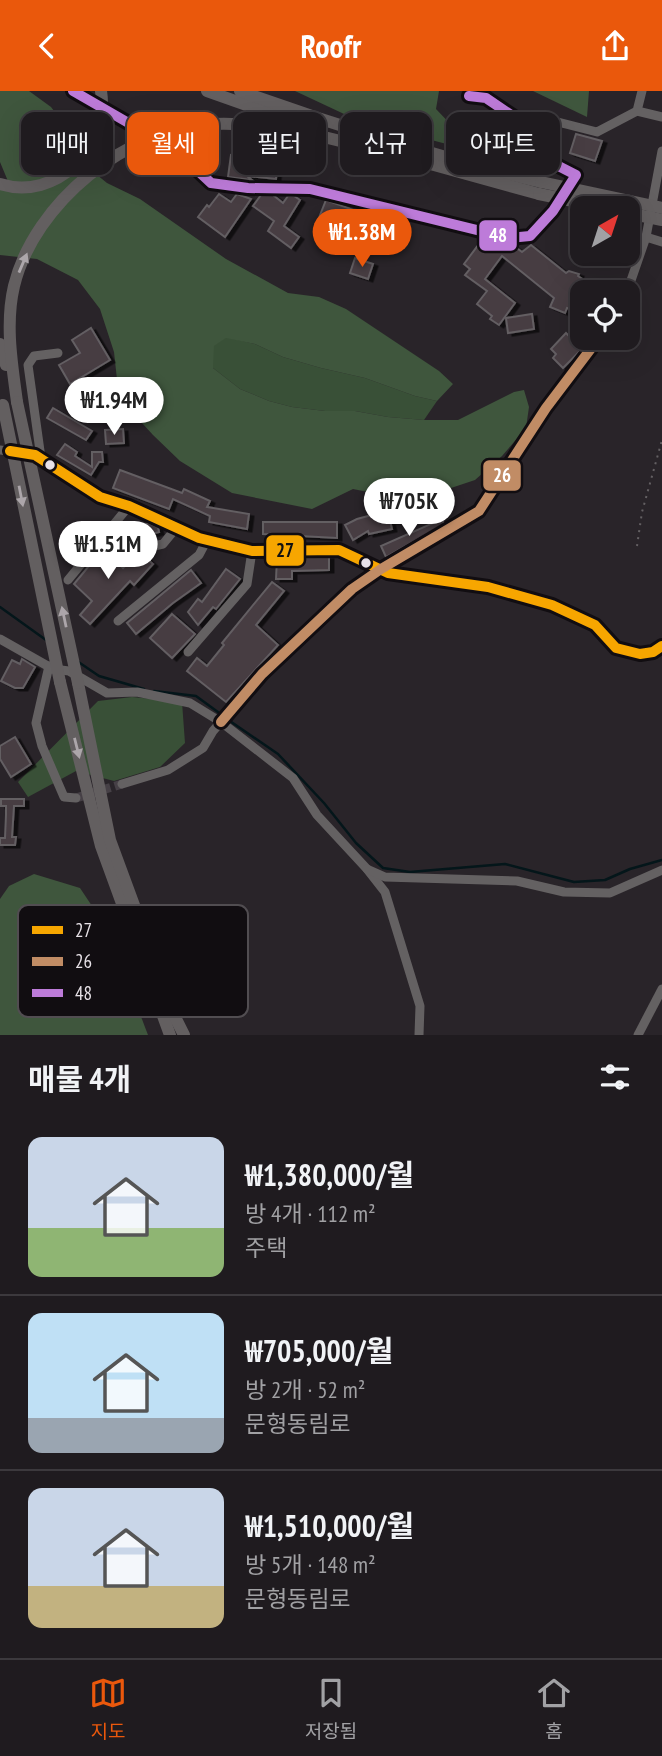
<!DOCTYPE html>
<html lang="ko">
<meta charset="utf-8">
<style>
body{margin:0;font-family:"PT Sans Narrow","Noto Sans KR",sans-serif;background:#272428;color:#f1f3f6;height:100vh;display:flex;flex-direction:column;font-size:26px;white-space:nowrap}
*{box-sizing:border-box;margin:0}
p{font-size:23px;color:#a1a1a4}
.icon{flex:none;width:38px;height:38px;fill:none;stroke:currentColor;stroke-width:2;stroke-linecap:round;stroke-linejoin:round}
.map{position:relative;height:944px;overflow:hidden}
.panel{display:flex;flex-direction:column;background:#1f1b1f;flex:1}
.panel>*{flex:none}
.guide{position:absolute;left:21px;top:21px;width:621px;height:63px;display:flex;gap:14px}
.needle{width:46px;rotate:39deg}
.buttons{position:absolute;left:570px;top:105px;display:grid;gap:14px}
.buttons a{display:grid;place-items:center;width:70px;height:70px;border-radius:14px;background:#1f1b1f;box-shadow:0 7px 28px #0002,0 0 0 2px #3c393d;font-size:35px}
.price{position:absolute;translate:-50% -60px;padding:0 16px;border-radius:24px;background:#fff;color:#222;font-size:23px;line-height:46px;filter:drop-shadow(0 2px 4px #0008)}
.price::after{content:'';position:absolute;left:50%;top:42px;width:21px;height:16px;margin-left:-10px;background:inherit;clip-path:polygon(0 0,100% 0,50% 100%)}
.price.active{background:#ea580c;color:#fff}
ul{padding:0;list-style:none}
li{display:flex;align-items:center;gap:21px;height:175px;padding:0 28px}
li+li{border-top:2px solid #3c393d}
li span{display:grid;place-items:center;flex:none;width:196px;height:140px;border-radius:14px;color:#555}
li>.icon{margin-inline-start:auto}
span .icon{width:84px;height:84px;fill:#fffc;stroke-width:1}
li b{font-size:30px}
h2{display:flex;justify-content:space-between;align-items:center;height:84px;padding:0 28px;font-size:30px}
.pill{padding:0 24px;border-radius:14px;background:#1f1b1f;box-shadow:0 7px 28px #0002,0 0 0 2px #3c393d;font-size:24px;line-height:63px}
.pill.active{background:#ea580c;color:#fff}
header{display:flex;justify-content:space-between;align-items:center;height:91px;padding:0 28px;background:#ea580c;color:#fff;font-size:32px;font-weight:800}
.menu{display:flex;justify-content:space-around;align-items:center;height:98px;border-top:2px solid #3c393d;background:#1f1b1f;font-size:19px;color:#a1a1a4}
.menu a{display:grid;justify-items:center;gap:4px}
.menu .active{color:#ea580c}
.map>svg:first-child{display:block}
.green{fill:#395037}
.forest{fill:#3f563d}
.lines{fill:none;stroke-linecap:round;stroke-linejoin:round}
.stream{stroke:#04161a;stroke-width:2.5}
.building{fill:#463c43;stroke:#635e62;stroke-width:2;filter:url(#shadow)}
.minor-tunnel{stroke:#464046;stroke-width:9;stroke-dasharray:9 4.5;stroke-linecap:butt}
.path{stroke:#646063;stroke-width:2;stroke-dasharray:2 5;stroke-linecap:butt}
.minor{stroke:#646162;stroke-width:9}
.highway{stroke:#635f60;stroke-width:12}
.highway-bridge{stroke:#635f60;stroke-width:12}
.bus-1-casing{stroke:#110d11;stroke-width:16}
.bus-2-casing{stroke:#110d11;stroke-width:16}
.bus-3-casing{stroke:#110d11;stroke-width:16}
.bus-1{stroke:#f7a600;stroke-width:10}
.bus-2{stroke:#c18c65;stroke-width:10}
.bus-3{stroke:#bd7bd9;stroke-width:10}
.oneway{fill:#aca6aa}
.bus-dot{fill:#e7e1e7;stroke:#110d11;stroke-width:2.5}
.key{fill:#110d11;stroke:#514d51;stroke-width:2}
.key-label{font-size:19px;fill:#e7e1e7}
.line-badge{stroke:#110d11;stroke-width:2.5}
.badge-label{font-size:19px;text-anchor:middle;font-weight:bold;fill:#fff}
.pale-badge-label{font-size:19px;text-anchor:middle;font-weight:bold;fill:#111}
</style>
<header><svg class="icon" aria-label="back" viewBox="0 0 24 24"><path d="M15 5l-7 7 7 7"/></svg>Roofr<svg class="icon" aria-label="share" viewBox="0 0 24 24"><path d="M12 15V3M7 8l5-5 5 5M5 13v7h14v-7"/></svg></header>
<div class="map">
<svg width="662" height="944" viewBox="0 0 662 944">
<defs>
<filter id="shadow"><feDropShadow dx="4.5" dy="2.5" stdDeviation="0" flood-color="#0009"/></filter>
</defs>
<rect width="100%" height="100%" fill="#292429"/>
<g class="green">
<polygon points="226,246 255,253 283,266 321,277 365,287 415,305 437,310 424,329 388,326 355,320 325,320 292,316 269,310 240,298 213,277 213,255"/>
<polygon points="132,606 182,611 185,652 160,676 114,690 76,680 28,706 18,691 98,610"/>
</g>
<g class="forest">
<polygon points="0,0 29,0 51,16 72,43 86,75 107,92 140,108 226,168 288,202 319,206 346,218 439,280 453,293 437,310 415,305 365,287 321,277 283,266 255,253 226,247 214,255 213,277 240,298 269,310 292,316 325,320 355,320 388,326 424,329 458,329 514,301 524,299 529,316 526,337 502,365 475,389 412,410 353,398 312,418 232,402 180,370 153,344 119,307 114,261 100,218 78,189 37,168 0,164 0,99 10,95 0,71"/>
<polygon points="295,0 439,0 436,18 477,61 359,30"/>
<polygon points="533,0 589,0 587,26"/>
<polygon points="34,783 80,797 108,839 148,944 0,944 0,808 9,795"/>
</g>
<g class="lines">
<g class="stream">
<polyline points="0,516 46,549"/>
<polyline points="77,570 99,585 144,598"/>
<polyline points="154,600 196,605 222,624"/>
<polyline points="227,628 278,663 324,712 356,752 383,777 410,781 505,773 574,791 605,789 630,778 662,769"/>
</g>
</g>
<g class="building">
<polygon points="546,35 556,38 552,57 539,53 543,36"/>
<polygon points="576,43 602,50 595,70 570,62"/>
<polygon points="231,64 248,67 247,75 277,78 276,88 247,85 252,89 228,86"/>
<polygon points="219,103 231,111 237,103 251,108 225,146 198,126 207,114 209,116"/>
<polygon points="261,104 273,104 283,112 288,105 294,105 300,109 284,135 299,146 291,157 268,140 274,130 253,115"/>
<polygon points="326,109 359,121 344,156 334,152 336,146 315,137"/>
<polygon points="479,153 490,161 499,154 510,157 514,155 522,161 531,154 566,182 569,180 579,183 578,185 601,201 581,201 574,219 567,217 565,222 550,216 554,207 502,165 485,188 515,212 499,234 490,228 492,225 477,213 487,200 465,184 470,178 464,173"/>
<polygon points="355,167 373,173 368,188 350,182"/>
<polygon points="532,223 534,238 508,242 506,227"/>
<polygon points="91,237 110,269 70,293 59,274 80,262 72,249"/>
<polygon points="566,242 582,258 563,277 553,267 556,263 551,258"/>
<polygon points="53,317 92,340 86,349 47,327"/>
<polygon points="123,338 124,352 106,353 105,339"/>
<polygon points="65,353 77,361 75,365 92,376 92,361 102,361 103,371 99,371 91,384 57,364"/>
<polygon points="120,379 182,402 184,398 210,410 207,416 249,423 247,438 209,431 210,425 173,408 169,418 113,397"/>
<polygon points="394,418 428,419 428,428 390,430 392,438 369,443 368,440 353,449 345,434 357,428"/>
<polygon points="442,428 444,433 386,466 381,455"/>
<polygon points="263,431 337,431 337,447 263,443"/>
<polygon points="149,432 158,436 159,441 123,451 120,440"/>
<polygon points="103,458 123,477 133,467 144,465 153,473 134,494 130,490 90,533 80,524 92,510 74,493"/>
<polygon points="329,466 329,479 292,480 292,488 276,488 277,467"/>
<polygon points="226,478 240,488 216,518 213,516 198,534 188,521 198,508 202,511"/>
<polygon points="191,479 201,492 173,512 136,543 127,532"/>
<polygon points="272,491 284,500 256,534 278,554 226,611 187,580 197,567 207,575 224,554 222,552"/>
<polygon points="172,523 195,543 172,567 150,547"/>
<polygon points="22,568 35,576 23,597 15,597 1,590 12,569 20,573"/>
<polygon points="15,646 31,673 11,686 0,668 0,655"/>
<polygon points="1,708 24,708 24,715 14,715 12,746 16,746 15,754 0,754 0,747 5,747 6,724 6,715 1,715"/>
</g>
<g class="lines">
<g class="minor-tunnel">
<polyline points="86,9 177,60"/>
<polyline points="76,707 122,693"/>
</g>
<polyline class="path" points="637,455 642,421 662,349"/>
<g class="minor">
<polyline points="73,0 86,9"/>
<polyline points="637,20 662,26"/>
<polyline points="523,32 546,28 597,41 637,20 642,0"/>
<polyline points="177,60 211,92 248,97 310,98 509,147 530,145 553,120 576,84 535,63 523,32 486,7 469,5"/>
<polyline points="646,146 662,151"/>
<polyline points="627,201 646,146 662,60"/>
<polyline points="0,359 35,364 100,406 129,415 199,447 252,460 339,459 388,482 488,496 552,514 595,534 616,557 640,563 653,561 662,555"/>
<polyline points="41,367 28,274 34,265 58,262"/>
<polyline points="120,463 163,453 177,436"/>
<polyline points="68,489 129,415"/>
<polyline points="118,530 199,464 207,449"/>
<polyline points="0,548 53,578 69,580 107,602 137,601 190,612 221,631 293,687 317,724 367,778 385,801 420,915 419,944"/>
<polyline points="188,561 247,493 252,460"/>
<polyline points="49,575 36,632 42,655 64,706 76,707"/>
<polyline points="122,693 168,679 203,657 213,640 262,583 352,498 381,478 479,420 546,317 599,247"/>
<polyline points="367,778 385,786 517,790 564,801 610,802 662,779"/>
<polyline points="638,944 662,898"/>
</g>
<g class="highway">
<polyline points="207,0 312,37"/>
<path d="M240 0C339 36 439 66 541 91"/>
<polyline points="416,69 539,103"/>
<path d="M0 93C56 111 110 56 101 0"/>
<polyline points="0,253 6,274"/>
<path d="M17 311C12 273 5 233 14 195 34 112 128 36 212 33 283 30 353 54 421 71"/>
<polyline points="60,591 101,755 170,944"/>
<polyline points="78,592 110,749 176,928 184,944"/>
</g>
<g class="highway-bridge">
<polyline points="541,91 662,117"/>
<polyline points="539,103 607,117"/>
<polyline points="628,122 662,129"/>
<polyline points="17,311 78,592"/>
<polyline points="3,314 60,591"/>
</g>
<g class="bus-1-casing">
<polyline id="bus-1" points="10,360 35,364 100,406 129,415 199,447 252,460 339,459 388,482 488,496 552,514 595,534 616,557 640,563 653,561 662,555"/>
</g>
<g class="bus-2-casing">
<polyline id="bus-2" points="221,631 262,583 352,498 381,478 479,420 546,317 599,247"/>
</g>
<g class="bus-3-casing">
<polyline id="bus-3" points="73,0 177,60 211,92 248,97 310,98 509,147 530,145 553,120 576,84 535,63 523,32 486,7 469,5"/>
</g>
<use href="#bus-1" class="bus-1"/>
<use href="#bus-2" class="bus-2"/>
<use href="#bus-3" class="bus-3"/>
</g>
<defs><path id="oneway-solid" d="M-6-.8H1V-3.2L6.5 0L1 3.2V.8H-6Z" transform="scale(1.75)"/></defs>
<g class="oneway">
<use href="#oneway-solid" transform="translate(23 172) rotate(-67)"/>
<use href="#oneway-solid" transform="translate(21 405) rotate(79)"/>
<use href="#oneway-solid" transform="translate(64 526) rotate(-102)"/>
<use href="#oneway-solid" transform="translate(77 657) rotate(76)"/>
</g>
<g class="bus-dot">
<circle cx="50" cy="374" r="6"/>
<circle cx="366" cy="472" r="6"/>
</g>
<rect x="18" y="814" width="230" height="112" rx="10" class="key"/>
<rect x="32" y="835" width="31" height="8" fill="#f7a600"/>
<rect x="32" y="866" width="31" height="9" fill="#c18c65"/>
<rect x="32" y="898" width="31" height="8" fill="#bd7bd9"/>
<g class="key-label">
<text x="75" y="846">27</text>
<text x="75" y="877">26</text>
<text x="75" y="909">48</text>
</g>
<g class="line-badge">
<rect x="478" y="128" width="40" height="33" rx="7" fill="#bd7bd9"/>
<rect x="482" y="368" width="40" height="33" rx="7" fill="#c18c65"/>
<rect x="265" y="443" width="40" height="33" rx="7" fill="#f7a600"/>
</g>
<g class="badge-label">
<text x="498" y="151">48</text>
<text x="502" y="391">26</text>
</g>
<g class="pale-badge-label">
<text x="285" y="466">27</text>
</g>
</svg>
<div class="buttons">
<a><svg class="needle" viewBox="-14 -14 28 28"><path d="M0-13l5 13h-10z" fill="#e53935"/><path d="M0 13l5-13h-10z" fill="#a1a1a4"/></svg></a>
<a><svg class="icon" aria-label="locate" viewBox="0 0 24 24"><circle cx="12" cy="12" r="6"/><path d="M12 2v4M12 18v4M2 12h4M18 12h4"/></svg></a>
</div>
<b class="price active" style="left:362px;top:178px">₩1.38M</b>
<b class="price" style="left:114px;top:346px">₩1.94M</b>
<b class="price" style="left:409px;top:447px">₩705K</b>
<b class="price" style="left:108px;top:490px">₩1.51M</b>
<div class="guide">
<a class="pill">매매</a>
<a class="pill active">월세</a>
<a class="pill">필터</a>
<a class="pill">신규</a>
<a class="pill">아파트</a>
</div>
</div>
<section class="panel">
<h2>매물 4개<svg class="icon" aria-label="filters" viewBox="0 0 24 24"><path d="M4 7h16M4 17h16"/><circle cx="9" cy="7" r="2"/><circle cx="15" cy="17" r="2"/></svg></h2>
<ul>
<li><span style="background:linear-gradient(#c9d6e8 65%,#8fb573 0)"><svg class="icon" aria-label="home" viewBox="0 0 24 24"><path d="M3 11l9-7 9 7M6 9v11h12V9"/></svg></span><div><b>₩1,380,000/월</b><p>방 4개 · 112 m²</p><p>주택</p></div></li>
<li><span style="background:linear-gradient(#bfe0f5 75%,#9aa5b1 0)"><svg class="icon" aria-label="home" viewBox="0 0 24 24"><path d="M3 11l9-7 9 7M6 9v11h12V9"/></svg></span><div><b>₩705,000/월</b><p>방 2개 · 52 m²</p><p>문형동림로</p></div></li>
<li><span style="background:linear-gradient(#c9d6e8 70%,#c2b280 0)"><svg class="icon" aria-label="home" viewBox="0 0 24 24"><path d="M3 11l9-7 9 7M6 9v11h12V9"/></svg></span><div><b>₩1,510,000/월</b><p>방 5개 · 148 m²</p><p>문형동림로</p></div></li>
</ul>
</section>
<nav class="menu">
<a class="active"><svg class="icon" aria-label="map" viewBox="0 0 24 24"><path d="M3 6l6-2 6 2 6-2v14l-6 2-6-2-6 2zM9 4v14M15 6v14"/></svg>지도</a>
<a><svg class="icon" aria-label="saved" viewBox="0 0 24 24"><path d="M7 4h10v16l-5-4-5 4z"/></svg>저장됨</a>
<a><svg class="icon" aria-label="home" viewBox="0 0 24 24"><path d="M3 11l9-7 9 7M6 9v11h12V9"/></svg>홈</a>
</nav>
